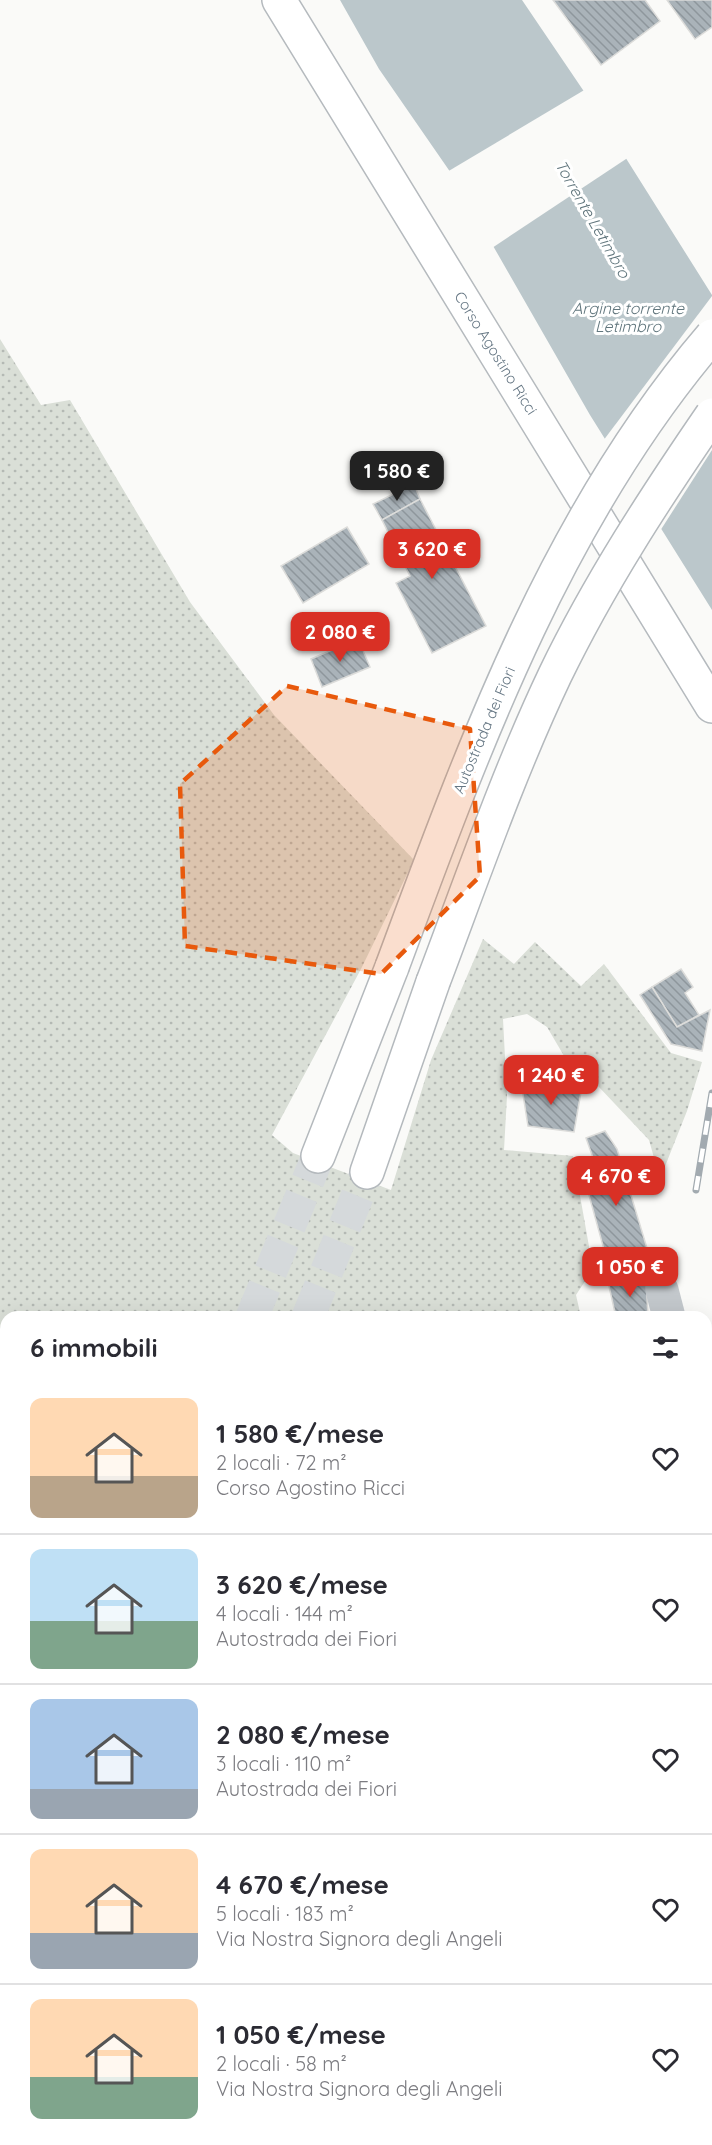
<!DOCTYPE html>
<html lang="it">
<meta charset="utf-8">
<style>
body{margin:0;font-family:Quicksand,sans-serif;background:#f2f2f3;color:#2b2b33;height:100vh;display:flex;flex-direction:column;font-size:22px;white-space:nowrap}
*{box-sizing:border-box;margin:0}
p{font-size:20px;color:#7c7c81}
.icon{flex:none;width:33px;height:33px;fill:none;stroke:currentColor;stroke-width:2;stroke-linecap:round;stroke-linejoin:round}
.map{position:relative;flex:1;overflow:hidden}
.details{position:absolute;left:0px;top:1311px;width:712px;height:834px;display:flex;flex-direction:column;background:#fff;border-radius:18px 18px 0 0;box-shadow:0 6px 24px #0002}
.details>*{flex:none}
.price{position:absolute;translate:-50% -51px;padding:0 14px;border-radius:12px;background:#d93025;color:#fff;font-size:20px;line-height:39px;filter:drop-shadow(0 2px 3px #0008)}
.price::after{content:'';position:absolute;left:50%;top:36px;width:18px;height:14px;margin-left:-9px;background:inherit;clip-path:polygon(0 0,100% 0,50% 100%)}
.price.on{background:#222;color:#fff}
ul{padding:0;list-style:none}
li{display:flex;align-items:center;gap:18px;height:150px;padding:0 30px}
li+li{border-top:2px solid #e1e1e2}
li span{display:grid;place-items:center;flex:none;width:168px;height:120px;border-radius:12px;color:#555}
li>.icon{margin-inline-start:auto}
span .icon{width:72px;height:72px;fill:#fffc;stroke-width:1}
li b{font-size:26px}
h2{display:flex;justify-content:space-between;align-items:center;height:72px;padding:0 30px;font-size:26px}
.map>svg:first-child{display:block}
.grass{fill:url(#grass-dots)}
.water{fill:#bbc7cb}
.pier{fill:#fafaf8}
.building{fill:url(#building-back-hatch);stroke:#dcdcda;stroke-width:1.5}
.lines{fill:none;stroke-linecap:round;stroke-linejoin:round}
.highway-tunnel{stroke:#d5d9db;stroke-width:33;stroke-dasharray:33 16;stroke-linecap:butt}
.major-casing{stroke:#b5babe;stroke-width:36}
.highway-casing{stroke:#b4b9bd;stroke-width:36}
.minor{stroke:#c3c8cc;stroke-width:33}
.major{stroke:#fff;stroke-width:33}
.highway{stroke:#fff;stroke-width:33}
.rail-casing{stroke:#a2aab0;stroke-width:7}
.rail{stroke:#fff;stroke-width:4.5;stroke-dasharray:14;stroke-linecap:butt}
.highway-bridge-casing{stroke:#b4b9bd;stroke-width:36;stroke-linecap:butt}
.highway-bridge{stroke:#fff;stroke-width:33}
.marked{fill:#e8590c;fill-opacity:0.2;stroke:#e8590c;stroke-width:4.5;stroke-dasharray:12 8;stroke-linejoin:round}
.labels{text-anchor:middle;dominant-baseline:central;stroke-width:6;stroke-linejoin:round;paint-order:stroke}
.street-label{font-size:15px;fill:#657683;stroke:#fff}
.water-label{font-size:16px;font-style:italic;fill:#60757c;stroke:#fff}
</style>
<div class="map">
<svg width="712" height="2145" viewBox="0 0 712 2145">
<defs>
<pattern id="grass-dots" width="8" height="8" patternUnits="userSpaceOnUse" patternTransform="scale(1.5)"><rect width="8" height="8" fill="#dadfd7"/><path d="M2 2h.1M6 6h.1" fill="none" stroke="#b4b9b4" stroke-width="1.8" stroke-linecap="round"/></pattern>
<pattern id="building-back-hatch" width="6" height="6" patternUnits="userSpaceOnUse" patternTransform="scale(1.5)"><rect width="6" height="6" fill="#aab3b9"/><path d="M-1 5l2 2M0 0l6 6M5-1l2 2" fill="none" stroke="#8e969c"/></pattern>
</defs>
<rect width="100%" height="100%" fill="#fafaf8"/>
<polygon class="grass" points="0,339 41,405 70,400 190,602 274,715 414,860 361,969 272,1135 293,1153 391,1190 431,1060 483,939 514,964 535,942 581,986 604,964 671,1053 702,1062 687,1111 660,1179 649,1140 598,1086 567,1061 547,1027 527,1014 503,1019 507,1096 504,1150 573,1156 593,1269 576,1295 581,1317 6,1317 6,1847 0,1842"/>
<polygon class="water" points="340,0 522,0 583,90 712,295 712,610 590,415 453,176 379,69"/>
<g class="pier">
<polygon points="586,89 629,157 492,248 447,172"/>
<polygon points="712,296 712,450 660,531 603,441"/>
</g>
<g class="building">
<polygon points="553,0 645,0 660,21 601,65"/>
<polygon points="667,0 712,0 712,27 695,39"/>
<polygon points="414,484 420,499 382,520 373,504"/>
<polygon points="420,499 486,626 432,653 396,583 410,576 382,520"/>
<polygon points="347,527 369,564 303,603 281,566"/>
<polygon points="358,639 370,667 322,687 311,659"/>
<polygon points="681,969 693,987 685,993 699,1015 677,1027 652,987"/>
<polygon points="652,987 677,1027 710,1010 702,1051 671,1044 640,995"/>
<polygon points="538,1077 556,1078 553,1089 581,1092 574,1132 528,1126 522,1088 537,1087"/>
<polygon points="605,1131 617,1149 653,1268 631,1267 629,1260 608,1264 587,1188 602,1183 586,1138"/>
<polygon points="646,1279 648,1317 616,1317 608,1282"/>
<polygon points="707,2011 712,2013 712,2145 684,2145 685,2139 706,2139"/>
</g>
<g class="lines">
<g class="highway-tunnel">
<polyline points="252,1317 318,1156"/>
<polyline points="308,1317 367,1172"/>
<polyline points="0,1931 6,1917"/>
<polyline points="0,2065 6,2051"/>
</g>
<g class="major-casing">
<polyline id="major" points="279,0 712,706"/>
</g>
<g class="highway-casing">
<g id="highway">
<polyline points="318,1156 392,967"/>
<polyline points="367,1172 433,982"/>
</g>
</g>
<g class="minor">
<polyline points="662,1290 669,1317"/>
<polyline points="175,2145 179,2139"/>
<polyline points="392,2145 400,2139"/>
<polyline points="422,2145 425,2139"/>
</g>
<use href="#major" class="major"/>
<use href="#highway" class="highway"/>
<g class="rail-casing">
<g id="rail">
<polyline points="696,1190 712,1093"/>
<polyline points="706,1762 712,1727"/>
<polyline points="706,1897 712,1862"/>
<polyline points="545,2145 545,2139"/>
<polyline points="571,2145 572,2139"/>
<polyline points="583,2145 584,2139"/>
<polyline points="646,2145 647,2139"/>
<polyline points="665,2145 666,2139"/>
</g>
</g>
<use href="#rail" class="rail"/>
<g class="highway-bridge-casing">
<g id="highway-bridge">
<path d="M392 967C474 746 556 518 712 336"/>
<path d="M433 982C472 879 508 774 555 675 599 584 655 498 712 415"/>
</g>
</g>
<use href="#highway-bridge" class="highway-bridge"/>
</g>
<path class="marked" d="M287 686 470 729 480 876 381 974 185 946 180 784Z"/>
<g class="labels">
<g class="street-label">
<text transform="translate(496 353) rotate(58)">Corso Agostino Ricci</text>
<text transform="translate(484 730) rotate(-67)">Autostrada dei Fiori</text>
</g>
<g class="water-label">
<text transform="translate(593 219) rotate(60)">Torrente Letimbro</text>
<text x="628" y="308">Argine torrente<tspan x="628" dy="18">Letimbro</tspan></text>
</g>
</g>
</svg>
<b class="price on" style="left:397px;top:502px">1 580 €</b>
<b class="price" style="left:432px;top:580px">3 620 €</b>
<b class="price" style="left:340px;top:663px">2 080 €</b>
<b class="price" style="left:551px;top:1106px">1 240 €</b>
<b class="price" style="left:616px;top:1207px">4 670 €</b>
<b class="price" style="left:630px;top:1298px">1 050 €</b>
<section class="details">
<h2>6 immobili<svg class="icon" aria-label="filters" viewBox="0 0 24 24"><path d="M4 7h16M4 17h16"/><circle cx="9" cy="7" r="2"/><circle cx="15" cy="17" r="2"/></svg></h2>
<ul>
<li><span style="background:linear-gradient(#ffd9b3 65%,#b9a48a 0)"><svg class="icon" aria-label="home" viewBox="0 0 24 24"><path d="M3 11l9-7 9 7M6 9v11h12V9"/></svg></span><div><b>1 580 €/mese</b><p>2 locali · 72 m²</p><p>Corso Agostino Ricci</p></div><svg class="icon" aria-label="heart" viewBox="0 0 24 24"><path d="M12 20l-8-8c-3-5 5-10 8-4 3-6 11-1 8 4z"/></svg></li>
<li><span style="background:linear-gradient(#bfe0f5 60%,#7fa58c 0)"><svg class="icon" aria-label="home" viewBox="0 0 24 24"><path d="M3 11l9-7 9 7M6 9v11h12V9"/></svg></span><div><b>3 620 €/mese</b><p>4 locali · 144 m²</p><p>Autostrada dei Fiori</p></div><svg class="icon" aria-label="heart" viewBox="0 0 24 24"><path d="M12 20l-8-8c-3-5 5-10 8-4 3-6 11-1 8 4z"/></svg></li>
<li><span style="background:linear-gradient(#a9c7e8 75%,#9aa5b1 0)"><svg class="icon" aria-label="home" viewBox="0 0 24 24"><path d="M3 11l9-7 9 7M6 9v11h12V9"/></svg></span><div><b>2 080 €/mese</b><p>3 locali · 110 m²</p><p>Autostrada dei Fiori</p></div><svg class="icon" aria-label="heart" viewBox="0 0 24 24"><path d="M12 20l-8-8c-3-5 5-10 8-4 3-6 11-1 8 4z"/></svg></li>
<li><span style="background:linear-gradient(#ffd9b3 70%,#9aa5b1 0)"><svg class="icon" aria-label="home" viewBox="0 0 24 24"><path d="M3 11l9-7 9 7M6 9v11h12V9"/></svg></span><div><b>4 670 €/mese</b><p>5 locali · 183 m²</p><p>Via Nostra Signora degli Angeli</p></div><svg class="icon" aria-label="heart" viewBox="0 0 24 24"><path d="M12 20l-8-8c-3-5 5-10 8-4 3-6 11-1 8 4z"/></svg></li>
<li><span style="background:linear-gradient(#ffd9b3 65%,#7fa58c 0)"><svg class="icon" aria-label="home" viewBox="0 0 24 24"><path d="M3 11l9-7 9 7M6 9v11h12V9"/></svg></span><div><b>1 050 €/mese</b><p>2 locali · 58 m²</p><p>Via Nostra Signora degli Angeli</p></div><svg class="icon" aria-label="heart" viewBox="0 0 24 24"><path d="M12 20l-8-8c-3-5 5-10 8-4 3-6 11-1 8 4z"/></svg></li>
</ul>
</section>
</div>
